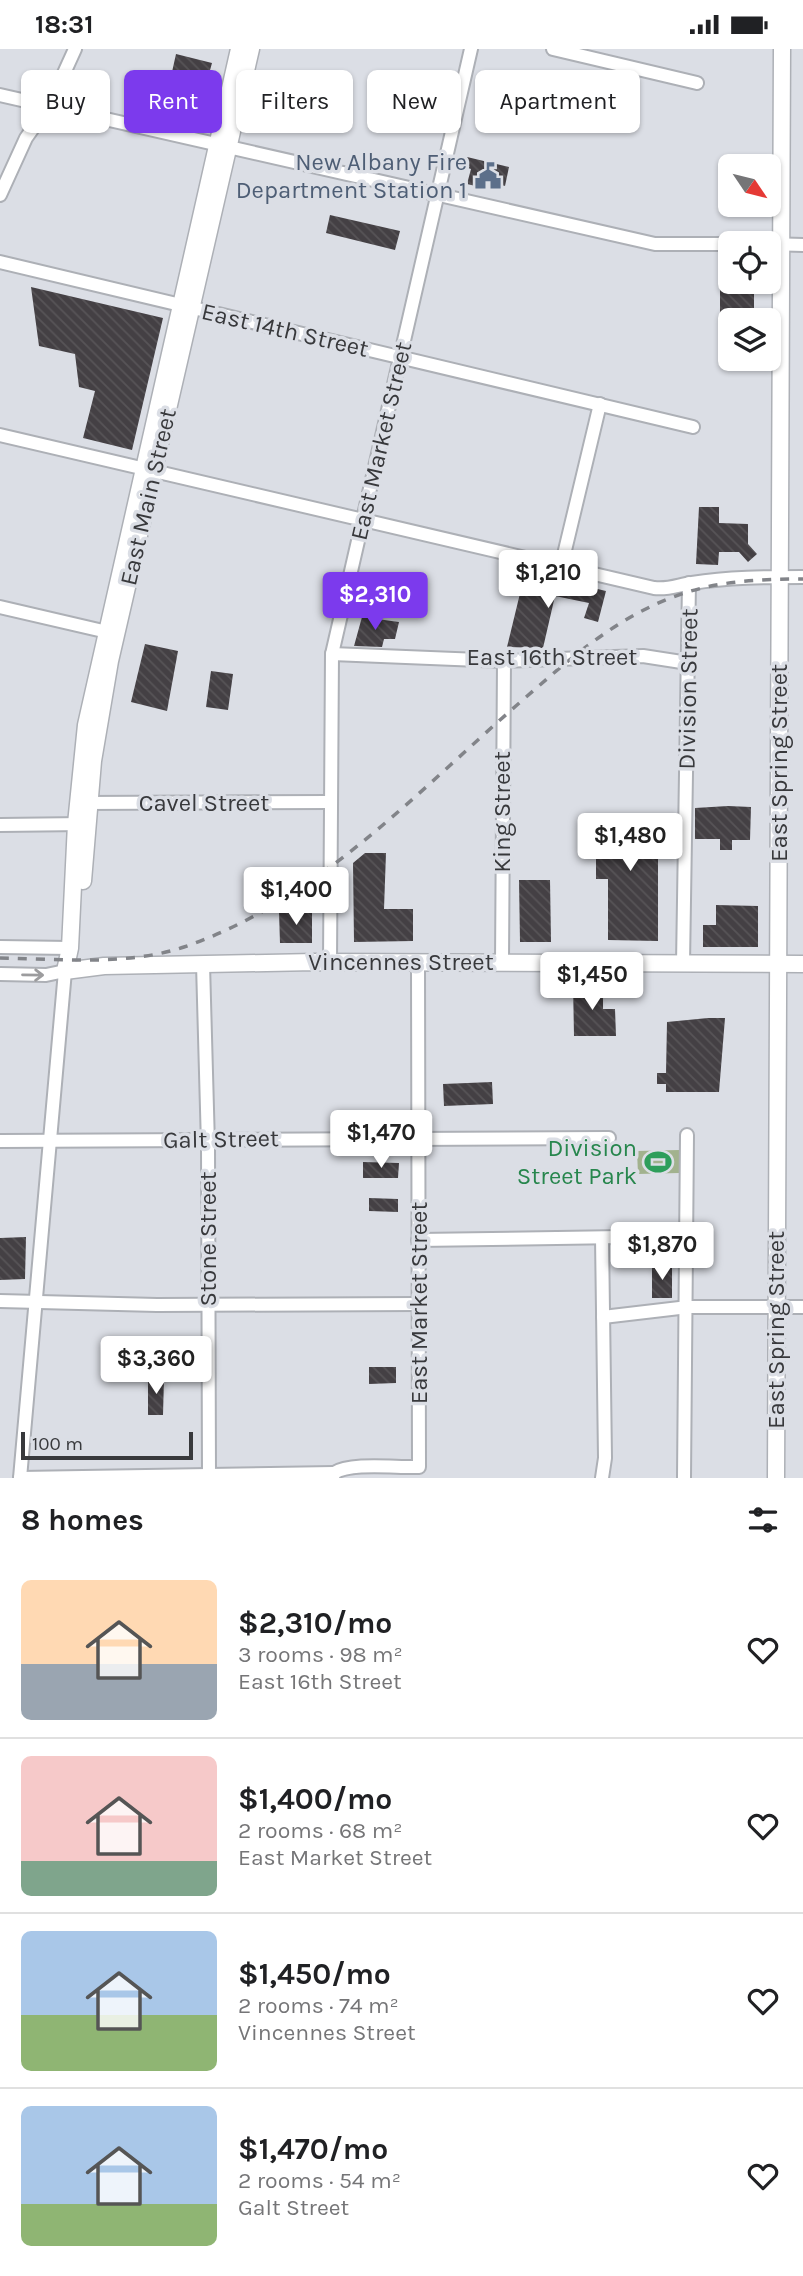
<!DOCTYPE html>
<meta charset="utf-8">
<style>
body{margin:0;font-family:Karla,sans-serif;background:#f6f6f6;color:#202124;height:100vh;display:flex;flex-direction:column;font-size:26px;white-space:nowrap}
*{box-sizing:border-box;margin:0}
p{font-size:23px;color:#757577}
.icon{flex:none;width:38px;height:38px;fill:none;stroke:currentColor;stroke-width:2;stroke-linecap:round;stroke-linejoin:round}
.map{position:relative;height:1429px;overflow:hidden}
.drawer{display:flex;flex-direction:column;background:#fff;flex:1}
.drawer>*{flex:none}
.guide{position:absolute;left:21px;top:21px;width:761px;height:63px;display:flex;gap:14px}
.needle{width:46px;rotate:125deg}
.controls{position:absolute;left:718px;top:105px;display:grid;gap:14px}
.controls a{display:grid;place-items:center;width:63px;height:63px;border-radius:10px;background:#fff;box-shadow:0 2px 5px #0004;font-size:35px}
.scale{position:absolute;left:21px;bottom:18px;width:172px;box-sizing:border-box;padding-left:7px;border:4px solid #38393c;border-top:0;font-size:19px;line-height:24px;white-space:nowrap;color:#38393c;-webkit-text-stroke:5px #dbdee5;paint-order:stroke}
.price{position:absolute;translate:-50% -60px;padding:0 16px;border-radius:7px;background:#fff;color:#222;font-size:23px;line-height:46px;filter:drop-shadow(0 2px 4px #0008)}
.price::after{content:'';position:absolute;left:50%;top:42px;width:21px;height:16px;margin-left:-10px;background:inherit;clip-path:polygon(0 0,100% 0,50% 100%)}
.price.active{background:#7c3aed;color:#fff}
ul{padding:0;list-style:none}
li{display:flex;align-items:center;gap:21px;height:175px;padding:0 21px}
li+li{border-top:2px solid #e0e0e0}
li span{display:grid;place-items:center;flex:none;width:196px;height:140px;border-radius:10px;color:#555}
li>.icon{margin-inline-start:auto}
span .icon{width:84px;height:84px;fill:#fffc;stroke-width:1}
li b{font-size:30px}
h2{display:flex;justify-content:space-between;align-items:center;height:84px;padding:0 21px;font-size:30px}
.tag{padding:0 24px;border-radius:10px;background:#fff;box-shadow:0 2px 5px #0004;font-size:24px;line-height:63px}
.tag.active{background:#7c3aed;color:#fff}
.status{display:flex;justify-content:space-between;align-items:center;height:49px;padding:0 35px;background:#fff;direction:ltr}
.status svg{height:19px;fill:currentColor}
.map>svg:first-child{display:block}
.pitch{fill:#a2b28e}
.building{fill:url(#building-back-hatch)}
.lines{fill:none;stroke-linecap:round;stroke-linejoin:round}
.minor-casing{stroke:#adb0b6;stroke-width:16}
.major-casing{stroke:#adb0b6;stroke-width:19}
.minor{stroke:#fff;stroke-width:12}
.major{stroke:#fff;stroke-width:16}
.rail{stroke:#828489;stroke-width:3.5;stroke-dasharray:9 9;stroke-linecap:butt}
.oneway{stroke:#9c9c9e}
.labels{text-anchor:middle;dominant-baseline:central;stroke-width:7;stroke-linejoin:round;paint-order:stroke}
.service-label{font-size:24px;fill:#4e5e75;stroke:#dbdee5;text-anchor:end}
.street-label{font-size:24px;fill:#38393c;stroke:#dbdee5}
.leisure-label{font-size:24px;fill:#27864d;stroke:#dbdee5;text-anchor:end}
</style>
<div class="status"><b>18:31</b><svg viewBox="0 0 49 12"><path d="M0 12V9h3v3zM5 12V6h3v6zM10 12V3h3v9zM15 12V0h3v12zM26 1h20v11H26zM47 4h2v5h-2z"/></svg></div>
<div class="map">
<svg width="803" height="1429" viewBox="0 0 803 1429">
<defs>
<pattern id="building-back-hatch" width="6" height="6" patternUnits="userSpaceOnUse" patternTransform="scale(1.75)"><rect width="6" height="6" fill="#444044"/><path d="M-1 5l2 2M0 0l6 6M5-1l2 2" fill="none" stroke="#575457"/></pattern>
</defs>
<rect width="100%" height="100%" fill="#dbdee5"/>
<polygon class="pitch" points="679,1101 679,1124 638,1125 637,1102"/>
<g class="building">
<polygon points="176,5 212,14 199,61 185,60 165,50 167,40 181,44 186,26 172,23"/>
<polygon points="467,108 509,118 505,137 494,134 492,141 467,135 471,120 465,118"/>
<polygon points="330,166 400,182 395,201 326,184"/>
<polygon points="720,223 730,223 730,233 754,233 754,271 730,271 730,282 720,282"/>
<polygon points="31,238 163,269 132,401 83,389 95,342 79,338 75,305 39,297"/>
<polygon points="699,458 719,458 719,474 748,475 748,495 757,505 748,513 739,503 719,503 718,516 696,515"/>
<polygon points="547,528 606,542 598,573 584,569 589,554 555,547 543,599 507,598 523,532 545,538"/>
<polygon points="362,568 399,573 395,590 384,590 382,598 354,597"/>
<polygon points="145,595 178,602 167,662 131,653"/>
<polygon points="211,622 233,625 228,661 206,658"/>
<polygon points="728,757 751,758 750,791 732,791 732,801 720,801 720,790 695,790 695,759"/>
<polygon points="596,764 658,764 658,892 608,891 608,830 596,830"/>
<polygon points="365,804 386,804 384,860 413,860 413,892 354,893 353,814"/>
<polygon points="519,831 550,831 551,893 520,893"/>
<polygon points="716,856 758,857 758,898 703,898 703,876 716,876"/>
<polygon points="279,863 312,863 312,894 280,894"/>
<polygon points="573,934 596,934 603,941 603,960 615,960 616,987 574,987"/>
<polygon points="708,969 725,969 719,1043 666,1043 666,1035 657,1035 657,1024 666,1024 667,973"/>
<polygon points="492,1033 493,1055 444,1057 443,1035"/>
<polygon points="363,1113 399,1114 398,1129 363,1129"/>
<polygon points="369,1149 398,1150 398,1163 369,1162"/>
<polygon points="26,1188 25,1230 0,1231 0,1189"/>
<rect x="652" y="1217" width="20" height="32"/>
<polygon points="369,1318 396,1318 396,1334 369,1335"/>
<polygon points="148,1329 164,1329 163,1366 148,1366"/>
</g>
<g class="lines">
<g class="minor-casing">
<g id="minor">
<polyline points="553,0 697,34"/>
<polyline points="0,46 655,195 730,195"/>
<polyline points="0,146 26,89 50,55 75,0"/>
<polyline points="768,195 803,196"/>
<polyline points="0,213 693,378"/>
<path d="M0 386 654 539C668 541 678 536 692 534 728 528 766 528 803 528"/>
<polyline points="561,518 600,355"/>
<polyline points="0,558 116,585"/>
<polyline points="332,605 504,612 643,607 688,614"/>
<polyline points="82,754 330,753"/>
<polyline points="0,776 84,775"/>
<polyline points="0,898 70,899"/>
<polyline points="502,913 504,612"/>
<polyline points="330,914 332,605 471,0"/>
<polyline points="203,915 208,1096 209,1424"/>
<polyline points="683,915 689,534"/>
<polyline points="0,925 46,926 65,922 20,1429"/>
<polyline points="0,1092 609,1089"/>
<polyline points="602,1189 605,1409 602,1429"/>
<polyline points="418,1191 687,1187"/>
<polyline points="0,1252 157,1256 419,1255"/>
<polyline points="603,1268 688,1258 803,1258"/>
<polyline points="20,1429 334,1424"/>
<path d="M333 1429 334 1424C351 1413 397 1419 419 1418L418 914"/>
<polyline points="684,1429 687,1086"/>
</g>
</g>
<g class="major-casing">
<g id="major">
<polyline points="239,0 86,676 76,775 70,899 65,922 104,917 315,913 803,915"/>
<polyline points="83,832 93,712 110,612 251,0"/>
<polyline points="776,1429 782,0"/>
</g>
</g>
<use href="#minor" class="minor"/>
<use href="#major" class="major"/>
<path class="rail" d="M0 909C60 910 127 917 184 898 316 853 415 745 517 656 565 614 612 571 673 548 715 532 758 530 803 530"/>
</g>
<defs><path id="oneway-shaft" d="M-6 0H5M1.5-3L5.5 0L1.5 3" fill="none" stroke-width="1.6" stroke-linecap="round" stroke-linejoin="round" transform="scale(1.75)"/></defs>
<use class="oneway" href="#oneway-shaft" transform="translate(33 926) rotate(1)"/>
<defs>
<g id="civic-bare" transform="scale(2.1)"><path d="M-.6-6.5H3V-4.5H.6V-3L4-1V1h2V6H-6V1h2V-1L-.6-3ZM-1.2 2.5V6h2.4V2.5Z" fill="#5c6f8a" stroke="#dbdee5" stroke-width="2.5" paint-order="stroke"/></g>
<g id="stadium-bare" transform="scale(2.1)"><path d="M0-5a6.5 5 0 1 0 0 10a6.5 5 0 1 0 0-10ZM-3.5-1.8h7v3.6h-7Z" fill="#2e9e5b" stroke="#dbdee5" stroke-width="2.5" paint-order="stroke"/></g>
</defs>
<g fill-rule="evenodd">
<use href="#civic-bare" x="488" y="127"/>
<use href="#stadium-bare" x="658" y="1113"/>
</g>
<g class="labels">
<g class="service-label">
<text x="467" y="113">New Albany Fire<tspan x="467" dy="28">Department Station 1</tspan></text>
</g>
<g class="street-label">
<text transform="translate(285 281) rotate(13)">East 14th Street</text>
<text transform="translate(381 392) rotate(-77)">East Market Street</text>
<text transform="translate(148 448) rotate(-77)">East Main Street</text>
<text x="552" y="608">East 16th Street</text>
<text transform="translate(688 640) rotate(-89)">Division Street</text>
<text transform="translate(779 714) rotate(-90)">East Spring Street</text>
<text x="204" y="754">Cavel Street</text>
<text transform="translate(502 763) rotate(-90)">King Street</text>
<text x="401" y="913">Vincennes Street</text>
<text transform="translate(221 1090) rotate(-1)">Galt Street</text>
<text transform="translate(208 1190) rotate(-90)">Stone Street</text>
<text transform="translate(419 1254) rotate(-90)">East Market Street</text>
<text transform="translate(776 1281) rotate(-90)">East Spring Street</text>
</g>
<g class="leisure-label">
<text x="637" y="1099">Division<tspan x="637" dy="28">Street Park</tspan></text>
</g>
</g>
</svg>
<div class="controls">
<a><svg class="needle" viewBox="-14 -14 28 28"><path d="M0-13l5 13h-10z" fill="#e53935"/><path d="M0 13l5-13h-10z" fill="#757577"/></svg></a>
<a><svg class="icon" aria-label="locate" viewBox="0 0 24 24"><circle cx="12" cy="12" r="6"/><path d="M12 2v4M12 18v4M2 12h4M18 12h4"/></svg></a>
<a><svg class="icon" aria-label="layers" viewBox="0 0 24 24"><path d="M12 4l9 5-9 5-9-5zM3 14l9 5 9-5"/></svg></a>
</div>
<div class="scale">100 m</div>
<b class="price" style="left:548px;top:561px">$1,210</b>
<b class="price active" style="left:375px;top:583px">$2,310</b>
<b class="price" style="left:630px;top:824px">$1,480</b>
<b class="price" style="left:296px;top:878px">$1,400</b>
<b class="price" style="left:592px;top:963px">$1,450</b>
<b class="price" style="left:381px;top:1121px">$1,470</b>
<b class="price" style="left:662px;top:1233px">$1,870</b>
<b class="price" style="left:156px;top:1347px">$3,360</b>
<div class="guide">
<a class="tag">Buy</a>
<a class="tag active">Rent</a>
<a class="tag">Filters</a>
<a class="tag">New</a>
<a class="tag">Apartment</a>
</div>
</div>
<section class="drawer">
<h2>8 homes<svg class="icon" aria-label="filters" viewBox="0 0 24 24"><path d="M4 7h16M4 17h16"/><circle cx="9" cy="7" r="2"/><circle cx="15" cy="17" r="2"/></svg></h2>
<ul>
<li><span style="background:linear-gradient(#ffd9b3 60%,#9aa5b1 0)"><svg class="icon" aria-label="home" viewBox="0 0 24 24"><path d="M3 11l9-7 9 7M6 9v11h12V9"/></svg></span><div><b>$2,310/mo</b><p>3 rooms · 98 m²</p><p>East 16th Street</p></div><svg class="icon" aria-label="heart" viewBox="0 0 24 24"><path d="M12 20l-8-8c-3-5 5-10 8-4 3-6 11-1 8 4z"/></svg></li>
<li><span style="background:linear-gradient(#f6c9c9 75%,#7fa58c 0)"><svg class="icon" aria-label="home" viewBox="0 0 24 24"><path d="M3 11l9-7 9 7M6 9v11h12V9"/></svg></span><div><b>$1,400/mo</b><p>2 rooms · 68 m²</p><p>East Market Street</p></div><svg class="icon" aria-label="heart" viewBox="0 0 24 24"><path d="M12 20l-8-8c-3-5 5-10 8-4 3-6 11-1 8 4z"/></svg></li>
<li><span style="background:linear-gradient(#a9c7e8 60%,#8fb573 0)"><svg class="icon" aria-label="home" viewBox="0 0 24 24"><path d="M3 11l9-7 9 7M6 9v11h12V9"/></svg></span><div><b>$1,450/mo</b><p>2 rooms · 74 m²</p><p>Vincennes Street</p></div><svg class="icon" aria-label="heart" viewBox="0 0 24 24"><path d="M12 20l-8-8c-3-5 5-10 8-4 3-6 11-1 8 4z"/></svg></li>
<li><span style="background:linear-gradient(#a9c7e8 70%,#8fb573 0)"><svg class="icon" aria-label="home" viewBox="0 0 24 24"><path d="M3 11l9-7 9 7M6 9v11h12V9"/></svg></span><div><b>$1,470/mo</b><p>2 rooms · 54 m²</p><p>Galt Street</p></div><svg class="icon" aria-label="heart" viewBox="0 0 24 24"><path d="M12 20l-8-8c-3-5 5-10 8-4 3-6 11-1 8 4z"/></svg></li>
</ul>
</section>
